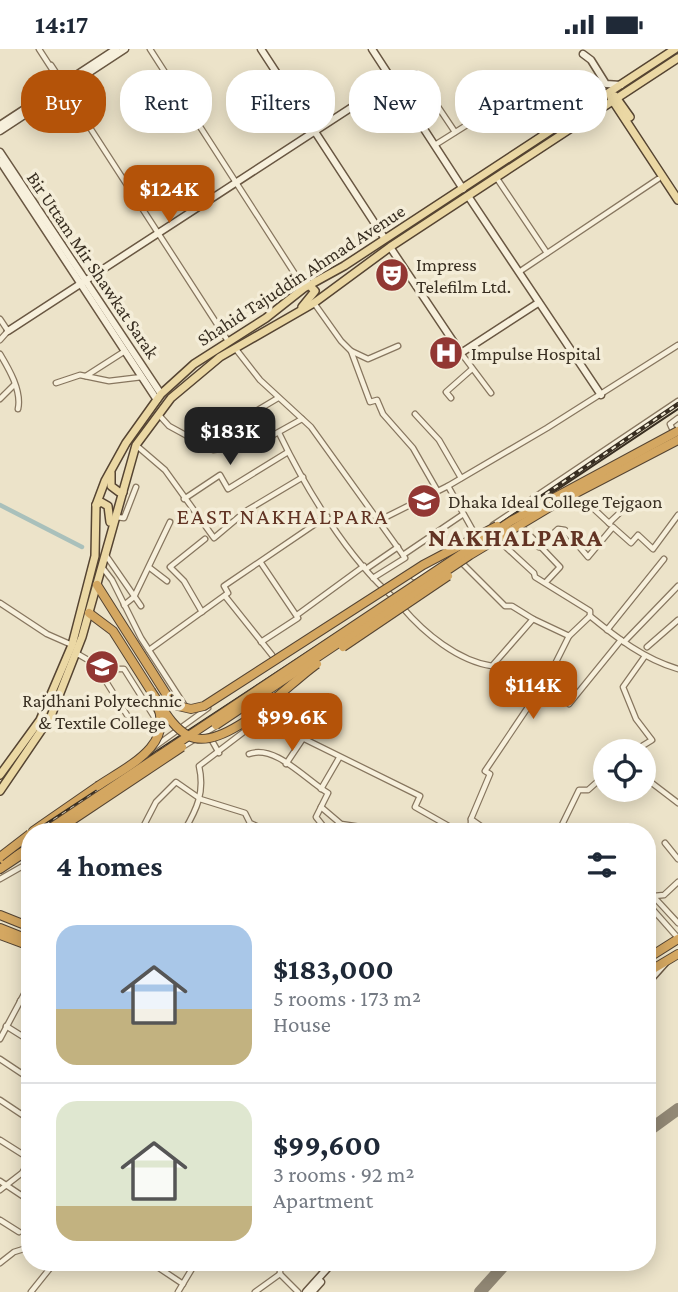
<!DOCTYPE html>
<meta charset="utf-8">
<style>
body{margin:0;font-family:"Crimson Pro",serif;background:#f6f6f7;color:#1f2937;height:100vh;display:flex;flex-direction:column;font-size:26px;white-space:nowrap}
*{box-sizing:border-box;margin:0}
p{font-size:23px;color:#747a83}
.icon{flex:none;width:38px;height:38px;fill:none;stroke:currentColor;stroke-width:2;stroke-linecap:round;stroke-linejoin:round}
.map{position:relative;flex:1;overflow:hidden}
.panel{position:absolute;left:21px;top:774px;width:635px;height:448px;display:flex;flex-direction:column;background:#fff;border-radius:28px;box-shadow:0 4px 18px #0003}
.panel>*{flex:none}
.guide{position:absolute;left:21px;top:21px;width:637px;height:63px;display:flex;gap:14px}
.tools{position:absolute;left:593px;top:690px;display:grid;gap:14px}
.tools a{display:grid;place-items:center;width:63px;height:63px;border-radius:50%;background:#fff;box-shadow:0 4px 18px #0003;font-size:35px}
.price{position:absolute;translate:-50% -60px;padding:0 16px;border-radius:14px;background:#b45309;color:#fff;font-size:23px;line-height:46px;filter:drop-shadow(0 2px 4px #0008)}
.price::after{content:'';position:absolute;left:50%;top:42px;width:21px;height:16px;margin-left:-10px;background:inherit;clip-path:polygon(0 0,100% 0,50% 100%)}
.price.on{background:#222;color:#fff}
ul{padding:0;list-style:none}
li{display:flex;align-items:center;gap:21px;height:175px;padding:0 35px}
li+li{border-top:2px solid #e0e1e3}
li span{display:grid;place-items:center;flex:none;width:196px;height:140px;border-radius:21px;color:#555}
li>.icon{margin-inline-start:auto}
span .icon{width:84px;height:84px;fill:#fffc;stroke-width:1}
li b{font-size:30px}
h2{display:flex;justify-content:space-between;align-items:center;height:84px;padding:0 35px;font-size:30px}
.tag{padding:0 24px;border-radius:28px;background:#fff;box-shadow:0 4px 18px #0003;font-size:24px;line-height:63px}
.tag.on{background:#b45309;color:#fff}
.status{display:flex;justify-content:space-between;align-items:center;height:49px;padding:0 35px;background:#fff;direction:ltr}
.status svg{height:19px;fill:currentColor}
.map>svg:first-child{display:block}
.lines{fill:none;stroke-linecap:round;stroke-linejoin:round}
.canal{stroke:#a9c0bb;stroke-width:4.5}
.taxiway{stroke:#928875;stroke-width:12}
.street-casing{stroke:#87765f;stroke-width:7}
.secondary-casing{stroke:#695742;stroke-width:9}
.primary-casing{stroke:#554432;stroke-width:10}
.highway-casing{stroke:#554432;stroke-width:10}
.street{stroke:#f7f0dc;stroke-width:4.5}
.secondary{stroke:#f7f0dc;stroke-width:6}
.primary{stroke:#ebd8a4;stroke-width:7}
.highway{stroke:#d4a761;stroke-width:8}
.tram{stroke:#382e21;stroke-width:2}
.rail-casing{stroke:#382e21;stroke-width:4.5}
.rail{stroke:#f4edd8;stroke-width:2;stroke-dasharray:5;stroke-linecap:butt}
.highway-bridge-casing{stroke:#554432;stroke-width:10;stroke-linecap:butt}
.highway-bridge{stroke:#d4a761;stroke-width:8}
.labels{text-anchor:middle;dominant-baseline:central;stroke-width:7;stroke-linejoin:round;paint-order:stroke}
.poi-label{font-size:19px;fill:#382e21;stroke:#f4edd8;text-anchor:start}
.street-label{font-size:19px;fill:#382e21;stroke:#f4edd8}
.quarter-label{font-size:23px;letter-spacing:2px;fill:#623424;stroke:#f4edd8}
.district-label{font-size:26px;font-weight:bold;letter-spacing:2px;fill:#623424;stroke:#f4edd8}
</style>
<div class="status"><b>14:17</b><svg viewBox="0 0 49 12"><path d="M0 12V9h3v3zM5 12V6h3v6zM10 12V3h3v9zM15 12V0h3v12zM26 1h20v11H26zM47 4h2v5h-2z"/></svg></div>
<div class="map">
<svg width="678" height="1243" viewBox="0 0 678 1243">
<rect width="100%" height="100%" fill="#ece3c9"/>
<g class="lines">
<polyline class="canal" points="0,456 82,498"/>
<g class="taxiway">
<polyline points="648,1082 678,1060"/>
<polyline points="480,1243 507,1213"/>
</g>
<g class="street-casing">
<g id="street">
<polyline points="39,0 228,292"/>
<polyline points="150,0 304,239"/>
<polyline points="51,16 81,62"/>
<polyline points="416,25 455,83"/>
<polyline points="435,96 513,47 544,86"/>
<polyline points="496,128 547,204"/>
<polyline points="519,223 658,130"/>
<polyline points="314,254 341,292 351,302 368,310 398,297"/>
<polyline points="0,270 8,282 0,291"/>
<polyline points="235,299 260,331 311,378 403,506 405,509 373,529"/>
<polyline points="351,302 370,353 377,351 383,365 413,399 437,441"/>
<polyline points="461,304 491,344"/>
<path d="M0 305C9 320 22 342 18 360"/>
<polyline points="86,327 125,302"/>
<polyline points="56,334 80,326 109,332 142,328"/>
<polyline points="451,349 446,343 472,320"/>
<polyline points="0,350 14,336"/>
<polyline points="415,365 439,391 461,429"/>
<polyline points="159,366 169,377 213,401 257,395 302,370"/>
<polyline points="229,373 241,371 278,349"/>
<path d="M279 384C305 438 348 510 394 549"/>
<polyline points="675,386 670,375 678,369"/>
<polyline points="137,397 165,421 214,489 246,462 303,428"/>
<polyline points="448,437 476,487"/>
<polyline points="184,450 220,426 228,440 288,403"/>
<polyline points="595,461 610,475"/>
<polyline points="116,468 124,469 136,438"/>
<polyline points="378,472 448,437 547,379 678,296"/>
<polyline points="609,474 630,454"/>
<polyline points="493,476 678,352"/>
<polyline points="520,476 560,518 546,533"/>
<path d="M496 489 534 524 535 528 590 562V567C617 589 644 610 678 620"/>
<polyline points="539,498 558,480 565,481 588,508 613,478 631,494 638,486 653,500 678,466"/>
<polyline points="105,505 141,557"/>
<polyline points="403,506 462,466"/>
<polyline points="461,513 505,557 512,557 533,570"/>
<polyline points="261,514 298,569 261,593"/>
<polyline points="102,518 112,531 141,589 185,657"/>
<polyline points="150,519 167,532"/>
<polyline points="366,520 398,498"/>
<polyline points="414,528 457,502"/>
<polyline points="225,547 272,606"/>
<polyline points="0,554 47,585 72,596"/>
<polyline points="124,556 134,548 170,473"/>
<path d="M402 558C424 584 458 612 492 617L533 570 569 587"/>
<polyline points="202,563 184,532 170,518 205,490"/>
<polyline points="297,566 364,517"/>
<polyline points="607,581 664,510"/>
<polyline points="624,593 678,537"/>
<polyline points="647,598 678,571"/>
<polyline points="149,601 228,544 224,537 327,467"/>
<polyline points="76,604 95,615 109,610 117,620 124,620 158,674"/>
<polyline points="95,615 127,666"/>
<polyline points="569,655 621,591"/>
<polyline points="211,690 219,704"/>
<polyline points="182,698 216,677"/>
<polyline points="153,699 208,659"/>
<polyline points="634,702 652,691 636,670 623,638 645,607"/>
<path d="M249 705C275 695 306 731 328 744L316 768 327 782"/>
<polyline points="286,715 304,688"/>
<polyline points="644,728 678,754"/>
<polyline points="321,740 339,709"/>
<polyline points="200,750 245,764 250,774 267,782"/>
<polyline points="321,758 341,775 387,782"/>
<polyline points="141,782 156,753 176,733 199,749"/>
<path d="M184 782C197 760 205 743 199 717L262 669 420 747 415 758 452 779 450 782"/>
<polyline points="471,782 471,770"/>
<polyline points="488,782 471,770 490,725 485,722 549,627 569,587 590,567"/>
<polyline points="559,782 579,741 588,741 606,725"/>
<polyline points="665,794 678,810"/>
<polyline points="0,830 30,813"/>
<polyline points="654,848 678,874"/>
<polyline points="648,852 654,847 664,846 678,833"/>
<polyline points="648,855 678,889"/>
<polyline points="20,952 30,957"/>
<polyline points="6,977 30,992"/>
<polyline points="0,990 30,934"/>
<polyline points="0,1010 30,1030"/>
<polyline points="0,1051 30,1071"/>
<polyline points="0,1091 30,1110"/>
<polyline points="0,1132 30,1152"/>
<polyline points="0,1141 22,1124 30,1111"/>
<polyline points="0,1171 19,1183"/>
<polyline points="150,1213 183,1235"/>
<polyline points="280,1213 280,1225 298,1243"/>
<polyline points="0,1214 14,1203 30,1198"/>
<polyline points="31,1243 55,1213"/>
<polyline points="178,1243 196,1213"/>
<polyline points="255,1243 280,1225"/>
</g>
</g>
<g class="secondary-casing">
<g id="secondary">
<polyline points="261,0 385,190"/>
<polyline points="372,0 463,140"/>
<polyline points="583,5 591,11 606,35 621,36"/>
<polyline points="0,76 116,0"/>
<polyline points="0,82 125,0"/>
<polyline points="0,103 161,345"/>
<polyline points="0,112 157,351"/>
<polyline points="468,147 601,346"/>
<polyline points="390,198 461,304 538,254"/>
<polyline points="8,282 392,32"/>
<polyline points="648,933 665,914"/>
<polyline points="306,1243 333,1213"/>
<polyline points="312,1243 321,1233"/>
</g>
</g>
<g class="primary-casing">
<g id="primary">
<polyline points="615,47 630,68"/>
<polyline points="611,49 678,151"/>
<polyline points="302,258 315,242 309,236"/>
<polyline points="111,424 111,437 119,443 123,443"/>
<polyline points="96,456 101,453 108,457 110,473"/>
<polyline points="0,726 40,671 72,596 95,507 96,456 105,432 126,394 161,345 194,315 266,269 304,239 344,217 675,0"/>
<polyline points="0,742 51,667 82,588 136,396 171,349 220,308 314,254 390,198 678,9"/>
</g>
</g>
<g class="highway-casing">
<g id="highway">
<polyline points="97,536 168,648 178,657"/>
<polyline points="89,564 113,582 151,642"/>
<polyline points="33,782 98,737"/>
<polyline points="3,810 30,792"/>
<polyline points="0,820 30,800"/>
<polyline points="0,866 30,878"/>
<polyline points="0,879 30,891"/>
<polyline points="0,886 30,897"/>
<polyline points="648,909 678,890"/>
<polyline points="648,923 678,905"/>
</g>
</g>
<use href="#street" class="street"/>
<use href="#secondary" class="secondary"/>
<use href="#primary" class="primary"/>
<use href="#highway" class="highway"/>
<g class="tram">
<polyline points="45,782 678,360"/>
<polyline points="0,811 30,792"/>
</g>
<g class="rail-casing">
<g id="rail">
<polyline points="37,782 394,548 678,355"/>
<polyline points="0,806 30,787"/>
</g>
</g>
<use href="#rail" class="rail"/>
<g class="highway-bridge-casing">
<g id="highway-bridge">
<polyline points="343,598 448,527"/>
<path d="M151 642C161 656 172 679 189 687 224 705 289 634 317 615"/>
<polyline points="178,657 191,660 204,657 423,516 497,477"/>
<polyline points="216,676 470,506 555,455 678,391"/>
<path d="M98 737C126 718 175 697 157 656"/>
<polyline points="46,782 511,472 678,382"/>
<polyline points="56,782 182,698"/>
<polyline points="0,808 30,785"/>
</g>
</g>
<use href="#highway-bridge" class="highway-bridge"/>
</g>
<defs>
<g id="theatre-disc" transform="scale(1.75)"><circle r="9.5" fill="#923733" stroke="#f4edd8"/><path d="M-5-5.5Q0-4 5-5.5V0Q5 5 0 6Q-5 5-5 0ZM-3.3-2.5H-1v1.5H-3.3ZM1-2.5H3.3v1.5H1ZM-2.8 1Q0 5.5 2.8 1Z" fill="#fff"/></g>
<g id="hospital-disc" transform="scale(1.75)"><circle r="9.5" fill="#923733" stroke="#f4edd8"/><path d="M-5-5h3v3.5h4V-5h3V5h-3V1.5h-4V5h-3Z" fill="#fff"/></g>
<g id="university-disc" transform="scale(1.75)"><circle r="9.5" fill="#923733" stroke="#f4edd8"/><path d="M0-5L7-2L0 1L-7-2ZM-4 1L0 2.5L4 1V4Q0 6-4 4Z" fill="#fff"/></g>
</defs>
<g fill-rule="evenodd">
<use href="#theatre-disc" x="392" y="226"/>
<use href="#hospital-disc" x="446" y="304"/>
<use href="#university-disc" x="424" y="452"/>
<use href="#university-disc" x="102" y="618"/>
</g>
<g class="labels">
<g class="poi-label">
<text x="416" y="215">Impress<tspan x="416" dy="22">Telefilm Ltd.</tspan></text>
<text x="471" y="304">Impulse Hospital</text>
<text x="448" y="452">Dhaka Ideal College Tejgaon</text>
<text x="102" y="651" text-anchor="middle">Rajdhani Polytechnic<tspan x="102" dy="22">&amp; Textile College</tspan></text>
</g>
<g class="street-label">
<text transform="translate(93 216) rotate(56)">Bir Uttam Mir Shawkat Sarak</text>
<text transform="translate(301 226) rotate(-33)">Shahid Tajuddin Ahmad Avenue</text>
</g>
<g class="quarter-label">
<text x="283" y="467">EAST NAKHALPARA</text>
</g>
<g class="district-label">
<text x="516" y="488">NAKHALPARA</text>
</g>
</g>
</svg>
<div class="tools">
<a><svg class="icon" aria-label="locate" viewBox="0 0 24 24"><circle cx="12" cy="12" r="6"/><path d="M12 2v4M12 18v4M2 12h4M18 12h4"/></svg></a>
</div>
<b class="price" style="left:169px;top:176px">$124K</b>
<b class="price on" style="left:230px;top:418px">$183K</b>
<b class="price" style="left:533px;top:672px">$114K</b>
<b class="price" style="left:292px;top:704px">$99.6K</b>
<div class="guide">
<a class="tag on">Buy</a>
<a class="tag">Rent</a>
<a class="tag">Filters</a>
<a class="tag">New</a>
<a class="tag">Apartment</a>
</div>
<section class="panel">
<h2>4 homes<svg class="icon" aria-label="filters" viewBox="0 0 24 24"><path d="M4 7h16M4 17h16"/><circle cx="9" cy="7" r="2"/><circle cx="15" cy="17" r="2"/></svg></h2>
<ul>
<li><span style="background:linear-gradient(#a9c7e8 60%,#c2b280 0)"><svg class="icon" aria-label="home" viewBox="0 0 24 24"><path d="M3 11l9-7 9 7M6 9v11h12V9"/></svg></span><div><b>$183,000</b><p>5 rooms · 173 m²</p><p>House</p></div></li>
<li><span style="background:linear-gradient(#dfe7d0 75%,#c2b280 0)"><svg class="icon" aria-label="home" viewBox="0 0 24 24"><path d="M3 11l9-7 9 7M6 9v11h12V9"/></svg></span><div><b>$99,600</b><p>3 rooms · 92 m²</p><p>Apartment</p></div></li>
</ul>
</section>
</div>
